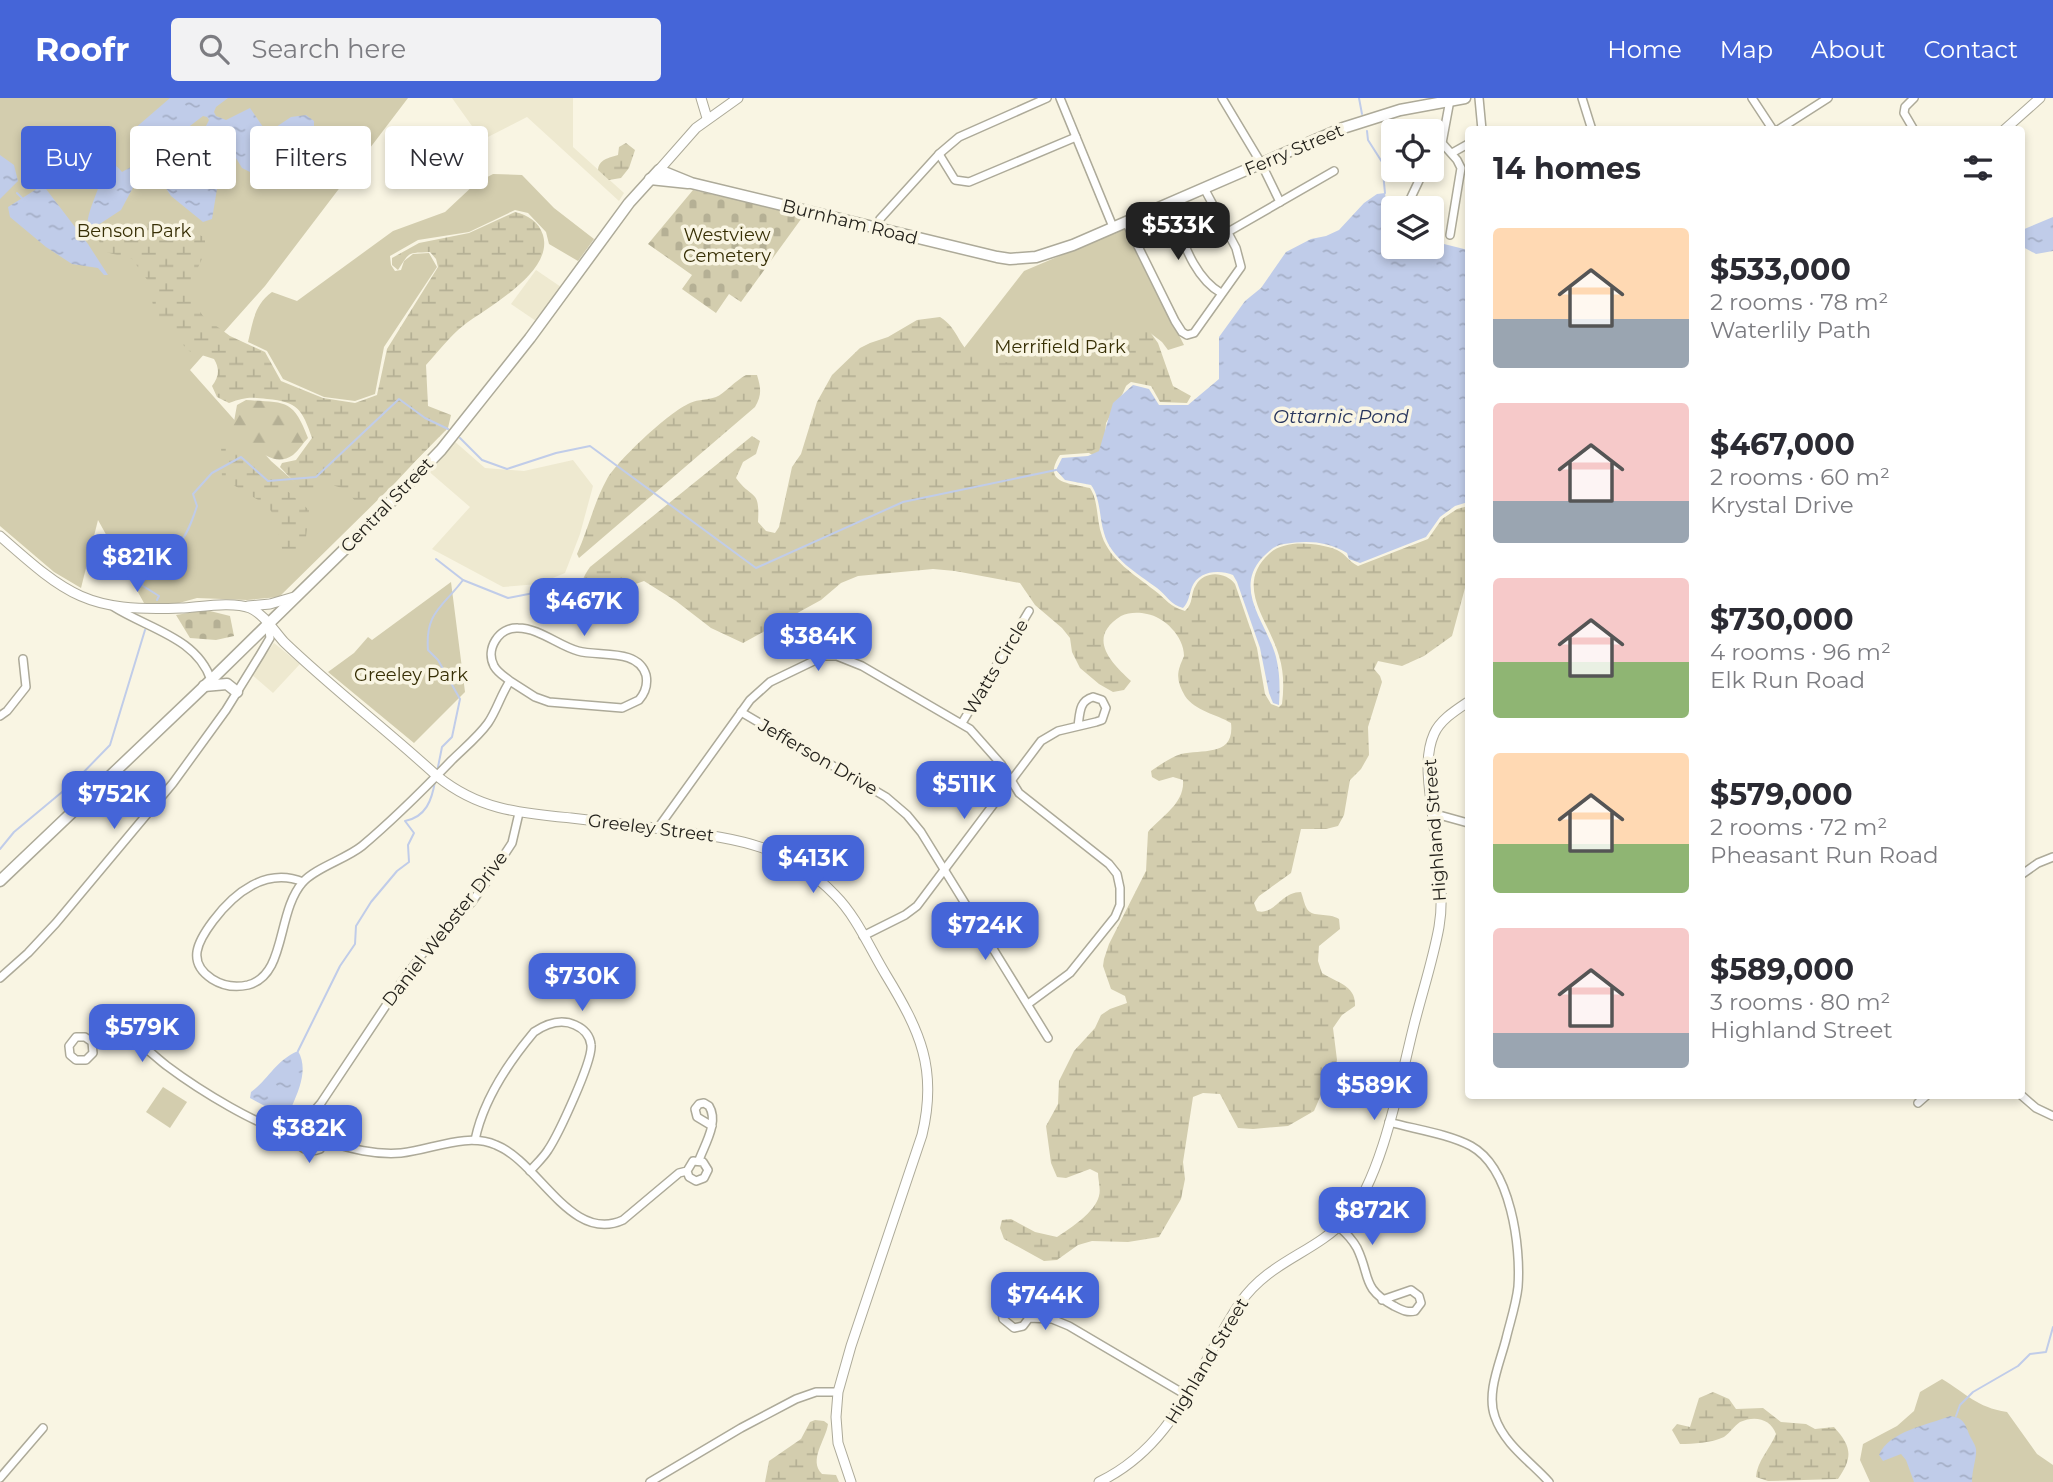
<!DOCTYPE html>
<meta charset="utf-8">
<style>
body{margin:0;font-family:Montserrat,sans-serif;background:#f2f2f3;color:#2b2b33;height:100vh;display:flex;flex-direction:column;font-size:26px;white-space:nowrap}
*{box-sizing:border-box;margin:0}
p{font-size:23px;color:#7c7c81}
.icon{flex:none;width:38px;height:38px;fill:none;stroke:currentColor;stroke-width:2;stroke-linecap:round;stroke-linejoin:round}
.map{position:relative;flex:1;overflow:hidden}
.drawer{position:absolute;left:1465px;top:28px;width:560px;height:973px;display:flex;flex-direction:column;background:#fff;border-radius:7px;box-shadow:0 4px 10px #0003}
.drawer>*{flex:none}
.hud{position:absolute;left:21px;top:28px;width:665px;height:63px;display:flex;gap:14px}
.buttons{position:absolute;left:1381px;top:21px;display:grid;gap:14px}
.buttons a{display:grid;place-items:center;width:63px;height:63px;border-radius:7px;background:#fff;box-shadow:0 4px 10px #0003;font-size:35px}
.price{position:absolute;translate:-50% -60px;padding:0 16px;border-radius:14px;background:#4565d8;color:#fff;font-size:23px;line-height:46px;filter:drop-shadow(0 2px 4px #0008)}
.price::after{content:'';position:absolute;left:50%;top:42px;width:21px;height:16px;margin-left:-10px;background:inherit;clip-path:polygon(0 0,100% 0,50% 100%)}
.price.active{background:#222;color:#fff}
ul{padding:0;list-style:none}
li{display:flex;align-items:center;gap:21px;height:175px;padding:0 28px}
li span{display:grid;place-items:center;flex:none;width:196px;height:140px;border-radius:7px;color:#555}
li>.icon{margin-inline-start:auto}
span .icon{width:84px;height:84px;fill:#fffc;stroke-width:1}
li b{font-size:30px}
h2{display:flex;justify-content:space-between;align-items:center;height:84px;padding:0 28px;font-size:30px}
.pill{padding:0 24px;border-radius:7px;background:#fff;box-shadow:0 4px 10px #0003;font-size:24px;line-height:63px}
.pill.active{background:#4565d8;color:#fff}
header{display:flex;align-items:center;gap:42px;box-sizing:border-box;height:98px;padding:0 35px;background:#4565d8;color:#fff}
header strong{font-size:33px}
nav{display:flex;gap:38px;margin-inline-start:auto;font-size:24px}
.search{width:490px;height:63px;background:#f2f2f3;display:flex;align-items:center;gap:18px;box-sizing:border-box;padding:0 24px;border-radius:7px;color:#7c7c81;font-size:26px}
.map>svg:first-child{display:block}
.built{fill:#eee9d0}
.green{fill:#d3cdae}
.forest{fill:url(#forest-firs)}
.wetland{fill:url(#wetland-marsh)}
.cemetery{fill:url(#cemetery-stones)}
.water{fill:url(#water-ripples)}
.lines{fill:none;stroke-linecap:round;stroke-linejoin:round}
.stream{stroke:#c0cce9;stroke-width:2}
.minor-casing{stroke:#adaa99;stroke-width:10}
.tertiary-casing{stroke:#adaa99;stroke-width:11}
.primary-casing{stroke:#adaa99;stroke-width:13}
.minor{stroke:#fff;stroke-width:7}
.tertiary{stroke:#fff;stroke-width:9}
.primary{stroke:#fff;stroke-width:10}
.labels{text-anchor:middle;dominant-baseline:central;stroke-width:7;stroke-linejoin:round;paint-order:stroke}
.street-label{font-size:18px;fill:#24221c;stroke:#f9f5e3}
.park-label{font-size:18px;fill:#372f05;stroke:#f9f5e3}
.water-label{font-size:19px;font-style:italic;fill:#27355d;stroke:#f9f5e3}
</style>
<header>
<strong>Roofr</strong>
<div class="search"><svg class="icon" aria-label="search" viewBox="0 0 24 24"><circle cx="10" cy="10" r="6"/><path d="M15 15l6 6"/></svg>Search here</div>
<nav><a>Home</a><a>Map</a><a>About</a><a>Contact</a></nav>
</header>
<div class="map">
<svg width="2053" height="1384" viewBox="0 0 2053 1384">
<defs>
<pattern id="forest-firs" width="22" height="20" patternUnits="userSpaceOnUse" patternTransform="scale(1.75)"><rect width="22" height="20" fill="#d3cdae"/><path d="M5 1l3.5 6h-7zM16 11l3.5 6h-7z" fill="#b5b095"/></pattern>
<pattern id="wetland-marsh" width="20" height="14" patternUnits="userSpaceOnUse" patternTransform="scale(1.75)"><rect width="20" height="14" fill="#d3cdae"/><path d="M1 5h8M5 5V1M11 12h8M15 12V8" fill="none" stroke="#b5b095"/></pattern>
<pattern id="cemetery-stones" width="16" height="16" patternUnits="userSpaceOnUse" patternTransform="scale(1.75)"><rect width="16" height="16" fill="#d3cdae"/><path d="M2 7V4a2 2 0 0 1 4 0v3zM10 15v-3a2 2 0 0 1 4 0v3z" fill="#b5b095"/></pattern>
<pattern id="water-ripples" width="26" height="14" patternUnits="userSpaceOnUse" patternTransform="scale(1.75)"><rect width="26" height="14" fill="#c0cce9"/><path d="M2 4q2-2 4 0t4 0M15 11q2-2 4 0t4 0" fill="none" stroke="#a5afc7"/></pattern>
</defs>
<rect width="100%" height="100%" fill="#f9f5e3"/>
<g class="built">
<polygon points="452,0 573,0 573,49 624,95 619,103 527,19 482,42"/>
<polygon points="536,172 561,189 536,223 511,206"/>
<polygon points="453,342 485,370 524,373 573,362 593,388 580,436 565,475 538,486 503,489 432,451 470,409 426,371"/>
<polygon points="274,545 300,566 273,595 251,576"/>
</g>
<g class="green">
<polygon points="0,0 408,0 265,188 190,272 271,363 296,385 444,332 395,385 279,499 247,502 197,500 179,505 144,505 98,422 81,490 54,474 0,428"/>
<path d="M493 76 522 77 554 110 594 141 578 163 549 146 546 134 528 115 515 112 469 134 418 142 390 158 391 167 395 173 401 172 404 163 413 156 429 155 437 169 384 249 375 296 355 303 324 299 283 281 267 253 248 244C253 224 254 207 272 194L297 203 393 133 445 114 476 85Z"/>
<polygon points="1125,130 1184,247 1168,252 1162,244 1149,234 1123,295 1106,325 1104,352 1096,359 946,273 1024,173"/>
<polygon points="451,484 465,594 414,645 328,574 354,555 368,539 372,542"/>
<polygon points="163,989 187,1004 170,1030 146,1014"/>
<path d="M1942 1281C1967 1296 1976 1309 2007 1314L2037 1356 2053 1367V1384H1870L1860 1362 1863 1346 1897 1328 1914 1313 1920 1294Z"/>
</g>
<path class="forest" d="M246 302C285 305 293 300 308 340 303 345 299 352 293 357 270 373 249 342 233 329L237 307Z"/>
<g class="wetland">
<path d="M626 45 635 52 629 70 621 80 609 82 598 72C599 61 609 60 618 57L619 49Z"/>
<path d="M515 114C528 117 539 124 543 137 554 174 488 209 464 227 450 238 438 254 426 267L428 308 451 317 448 330 376 403 366 407 356 404 345 391 329 386 317 398 300 390 280 369 282 365 296 362 312 340C302 311 298 304 267 301 251 299 245 299 229 305L217 299 212 288C219 279 220 271 214 261L189 253 155 217 148 183 132 161 102 153 98 139 133 123 176 130 205 139V154L186 196 204 219 230 238 265 254 281 283 323 300 355 305 377 297 387 251 438 169 436 161 430 154C406 155 410 154 398 172L392 167V160L419 145 469 135Z"/>
<path d="M940 219C959 230 959 253 979 261 996 268 1036 264 1053 255 1064 250 1074 242 1086 238 1105 232 1130 232 1150 234L1158 245 1173 288 1191 298 1187 305 1160 304 1151 288 1131 284C1105 302 1105 322 1097 350L1088 355 1060 357C1041 386 1071 385 1090 390 1099 404 1096 422 1102 438 1110 462 1135 477 1154 492 1166 501 1170 509 1185 513 1194 505 1190 496 1196 487 1205 472 1226 474 1235 486L1257 550 1265 596 1271 606 1279 609 1282 606C1284 590 1284 574 1279 558 1269 522 1233 488 1270 455 1286 441 1318 445 1337 452 1346 456 1348 463 1358 468L1428 441 1442 421 1457 411 1468 408V479L1452 538 1424 558 1402 568 1378 563 1374 571 1380 578 1382 584 1368 629 1369 657 1361 671 1350 682 1344 717 1338 728 1326 731H1301L1291 775 1259 798 1254 805 1257 813C1275 818 1280 794 1301 794 1303 799 1304 806 1307 811 1313 820 1328 814 1339 821L1340 831 1319 848 1318 863 1322 875C1337 885 1356 887 1355 908L1342 917 1333 930 1337 962 1334 975 1326 985 1314 1013 1288 1028 1253 1031 1238 1030 1220 996 1203 995 1193 999 1183 1064 1185 1081 1181 1101 1159 1139 1128 1144 1092 1143 1078 1147 1057 1162 1044 1163 1004 1141 1000 1130 1002 1122 1011 1121 1035 1134 1057 1139C1071 1130 1095 1114 1099 1098 1101 1091 1098 1082 1098 1075L1090 1071 1066 1080 1057 1079 1051 1065 1046 1028 1058 1006 1059 983 1074 953 1095 930 1101 917 1110 911 1127 905 1125 898 1111 891 1103 868 1104 861 1109 846 1146 773 1148 734C1162 718 1185 705 1183 682L1173 679 1159 683 1152 679 1151 673C1160 667 1171 659 1181 656 1203 651 1235 659 1231 625 1216 616 1195 613 1185 598 1179 588 1176 579 1180 568 1180 567 1184 558 1184 558 1184 538 1164 519 1147 516 1139 514 1129 514 1121 518 1086 540 1111 564 1131 583L1124 592 1113 594 1099 586 1080 570 1072 554 1070 540 1062 530 1035 507 1020 485 955 473 933 471 858 478 841 485 821 502 743 545 711 530 676 503 644 483 630 488 619 498 620 508 607 526C573 526 574 490 590 469L752 338 760 343 756 356 743 364 736 380C753 403 760 390 758 424L766 433 775 435 779 429 792 369 801 356 817 304 832 277 860 250 870 245 888 239 917 222Z"/>
<path d="M746 277H757C761 290 762 297 755 309L579 460 577 456C588 432 594 404 607 381 618 362 669 314 690 305 699 301 707 302 716 299 724 296 736 282 746 277Z"/>
<path d="M228 343 233 345 309 412 305 448C296 456 292 456 282 451L275 420 268 408 222 380 221 347Z"/>
<path d="M1713 1294 1729 1301 1736 1311 1763 1310 1781 1324 1806 1326 1815 1331 1834 1329C1852 1349 1853 1359 1838 1381L1768 1383 1756 1379C1757 1363 1770 1351 1776 1336 1771 1321 1755 1317 1740 1324 1734 1328 1730 1335 1724 1339 1711 1345 1694 1346 1680 1346L1672 1332 1677 1326 1690 1329 1699 1300Z"/>
<path d="M815 1322 824 1323 828 1326C826 1342 808 1362 822 1376L836 1377 839 1384H765L769 1363 801 1341 810 1324Z"/>
</g>
<g class="cemetery">
<polygon points="693,92 804,117 741,204 729,196 716,215 682,191 692,177 648,146"/>
<polygon points="206,512 230,518 234,538 216,542 190,540 176,517"/>
</g>
<g class="water">
<polygon points="170,0 228,0 216,9 214,14 216,18 226,22 250,10 263,29 270,33 291,19 306,17 314,23 314,32 301,43 267,55 252,75 242,70 228,47 216,35 210,34 205,30 209,22 207,19 203,18 186,31 185,38 203,48 217,91 212,121 203,124 171,98 136,45 133,32"/>
<path d="M101 42 104 43V54L122 74 138 65 143 67V71L121 112 92 131H87C87 104 110 82 100 55L92 53 95 47Z"/>
<polygon points="0,57 14,67 18,83 0,101"/>
<polygon points="43,87 88,146 108,177 104,177 98,170 72,166 46,149 10,119 8,109"/>
<path d="M1385 95 1393 149H1432V145L1436 144 1468 152V404L1455 408 1440 419 1426 439 1360 465 1349 461 1347 455C1327 443 1307 442 1284 446 1275 447 1269 453 1262 460 1233 492 1267 525 1276 559 1280 575 1280 590 1279 607L1273 605 1269 595 1260 550 1237 484 1233 477C1219 471 1198 473 1192 489 1189 497 1189 504 1183 510 1171 507 1167 498 1157 490 1137 475 1111 461 1104 435 1099 419 1101 401 1091 387L1065 382 1056 372 1062 360 1088 358 1099 353 1113 305 1133 287 1149 291 1159 307H1188L1219 281V239L1245 203 1261 190 1286 154 1311 141 1326 138 1339 132 1364 105 1377 96Z"/>
<polygon points="2053,119 2053,153 2036,156 2021,148 2022,132"/>
<path d="M298 953C308 970 300 990 292 1008L278 1015 250 1000 251 994C269 981 275 963 298 953Z"/>
<path d="M1950 1318C1966 1320 1965 1328 1971 1340 1974 1346 1977 1349 1976 1356 1975 1365 1972 1374 1972 1384H1914L1906 1362 1901 1356 1883 1363 1879 1357C1889 1333 1928 1327 1950 1318Z"/>
</g>
<g class="lines">
<g class="stream">
<polyline points="1359,0 1362,16"/>
<polyline points="1367,33 1368,42 1382,64 1385,95"/>
<polyline points="17,95 22,100"/>
<polyline points="460,340 482,362 507,371 556,355 590,348 756,470 903,404 1056,372"/>
<polyline points="436,461 463,482 508,500 549,492 569,482 583,482"/>
<path d="M157 502 159 498 143 488 138 468C177 456 185 445 197 408L193 396 212 375 241 359 268 383 316 379 399 301 425 320 448 331"/>
<path d="M437 674 442 649 452 639 460 601 438 562 428 552C425 514 443 509 463 482"/>
<polyline points="0,751 14,734 74,684 110,647 145,532"/>
<path d="M298 953 340 868 355 846 356 828 371 804 397 773 409 764 408 747 414 735 405 723C426 719 432 702 435 683"/>
<polyline points="1956,1318 1960,1307 1973,1294 2018,1268 2030,1256 2046,1254 2053,1229"/>
</g>
<g class="minor-casing">
<g id="minor">
<polyline points="1060,0 1113,129"/>
<polyline points="1222,0 1261,65 1280,104"/>
<polyline points="1479,0 1482,32"/>
<polyline points="1582,0 1592,32"/>
<polyline points="1752,0 1773,32"/>
<polyline points="1778,32 1828,0"/>
<polyline points="1914,32 1904,15 1905,9 1914,0"/>
<polyline points="1442,45 1457,62 1461,70 1450,137"/>
<polyline points="1452,55 1468,46"/>
<polyline points="939,56 955,82 969,84 1076,39"/>
<polyline points="1432,58 1442,45 1450,2"/>
<path d="M1168 106C1181 135 1191 178 1221 195"/>
<polyline points="1406,110 1424,72"/>
<polyline points="1126,124 1175,223 1182,234 1187,237 1194,235 1241,169 1236,150 1204,90"/>
<polyline points="877,130 880,121 939,56 959,39 1047,0"/>
<polyline points="1228,134 1334,73"/>
<path d="M114 509C149 531 197 540 211 582"/>
<polyline points="741,614 886,699 907,717 921,734 1048,940"/>
<polyline points="0,618 7,613 26,589 23,561"/>
<polyline points="962,625 1029,513"/>
<polyline points="1432,715 1468,725"/>
<polyline points="658,730 750,602 770,584 824,558 837,558 862,568 970,631 1001,666 1019,695 1109,766 1117,776 1120,790 1120,807 1115,819 1070,875 1028,906"/>
<polyline points="2021,777 2038,765 2053,759"/>
<path d="M303 784C266 769 234 795 213 823 198 843 186 864 212 881 223 888 235 890 248 887 287 877 276 814 303 784 315 770 346 761 362 748 394 721 423 692 451 663 463 651 478 639 488 625 497 612 501 596 510 583 504 578 498 575 494 568 485 551 499 529 518 530 539 530 559 548 578 553 599 559 638 550 646 577 648 587 645 595 639 602L622 610 549 604 535 599 510 583"/>
<path d="M863 838 905 817 917 808 1041 643 1058 633 1096 624 1102 622 1106 610 1102 602 1093 599C1079 603 1080 615 1078 628"/>
<polyline points="0,880 28,855 56,825 173,685 226,612 260,557 270,540 268,526"/>
<path d="M92 944 85 939H76L69 948 70 957 76 962H86L93 955 92 944C101 941 112 934 123 937 136 939 156 960 167 968 195 989 263 1033 297 1036"/>
<polyline points="2021,997 2036,1010 2053,1018"/>
<polyline points="1918,1005 1926,998"/>
<path d="M315 1013 325 1028 327 1040 320 1051C310 1055 302 1052 297 1043L299 1030 321 1005 401 885 432 843 471 805 487 783 512 745 519 715"/>
<path d="M1389 1024C1414 1031 1449 1036 1471 1048 1511 1070 1521 1149 1518 1189 1516 1207 1510 1224 1506 1241 1500 1265 1486 1295 1495 1319 1504 1346 1531 1364 1549 1384"/>
<path d="M475 1042C483 1003 508 965 534 934 546 926 560 920 575 927 584 931 590 937 591 947 593 963 558 1037 548 1052 543 1060 536 1066 530 1073"/>
<path d="M326 1043C351 1051 375 1057 401 1055 432 1052 466 1034 496 1047 539 1064 571 1146 623 1122L679 1075 687 1073 693 1063 703 1064 708 1072 704 1080 696 1083 689 1079 687 1073"/>
<path d="M699 1062C705 1046 719 1024 709 1008L704 1005 699 1006 695 1011 697 1019 712 1028"/>
<path d="M1339 1129C1346 1135 1352 1141 1357 1150 1371 1179 1361 1190 1394 1208 1402 1212 1407 1215 1415 1213L1421 1205 1419 1198 1411 1192 1382 1202"/>
<polyline points="1029,1220 1028,1207 1020,1202 1011,1202 1002,1212 1003,1221 1014,1230 1023,1228 1029,1220 1052,1221 1069,1228 1186,1297"/>
<polyline points="0,1380 43,1330"/>
<polyline points="650,1384 741,1330 796,1301 816,1294 838,1294"/>
</g>
</g>
<g class="tertiary-casing">
<g id="tertiary">
<polyline points="701,0 707,20"/>
<polyline points="2004,32 2040,0"/>
<polyline points="659,72 696,30 738,0"/>
<path d="M0 438C68 498 87 514 181 510 200 509 233 503 250 510 264 516 274 533 284 544 333 591 387 632 437 678 479 712 519 715 571 720 606 724 641 728 676 733 740 741 788 748 835 797 857 819 870 851 886 877 920 933 938 971 922 1037L851 1248 838 1294 836 1319 838 1345 851 1384"/>
<polyline points="248,508 270,506 294,499"/>
<path d="M1099 1384C1176 1347 1196 1271 1240 1205 1270 1162 1314 1156 1347 1120 1382 1082 1401 978 1414 927 1422 895 1433 862 1439 829 1446 788 1435 745 1431 704 1428 682 1425 656 1434 636 1440 622 1456 612 1468 604"/>
</g>
</g>
<g class="primary-casing">
<g id="primary">
<polyline points="650,81 688,85"/>
<polyline points="204,588 227,586 237,594"/>
<polyline points="0,783 211,582 355,441 441,352 530,240 629,105 659,72 691,85 997,159 1010,161 1036,159 1073,147 1343,30 1400,12 1465,0"/>
</g>
</g>
<use href="#minor" class="minor"/>
<use href="#tertiary" class="tertiary"/>
<use href="#primary" class="primary"/>
</g>
<g class="labels">
<g class="street-label">
<text transform="translate(1294 52) rotate(-23)">Ferry Street</text>
<text transform="translate(850 124) rotate(14)">Burnham Road</text>
<text transform="translate(387 407) rotate(-46)">Central Street</text>
<text transform="translate(996 569) rotate(-59)">Watts Circle</text>
<text transform="translate(818 659) rotate(30)">Jefferson Drive</text>
<text transform="translate(651 730) rotate(7)">Greeley Street</text>
<text transform="translate(1435 732) rotate(-94)">Highland Street</text>
<text transform="translate(445 831) rotate(-52)">Daniel Webster Drive</text>
<text transform="translate(1207 1263) rotate(-59)">Highland Street</text>
</g>
<g class="park-label">
<text x="134" y="133">Benson Park</text>
<text x="727" y="137">Westview<tspan x="727" dy="21">Cemetery</tspan></text>
<text x="1060" y="249">Merrifield Park</text>
<text x="411" y="577">Greeley Park</text>
</g>
<g class="water-label">
<text x="1341" y="318">Ottarnic Pond</text>
</g>
</g>
</svg>
<div class="buttons">
<a><svg class="icon" aria-label="locate" viewBox="0 0 24 24"><circle cx="12" cy="12" r="6"/><path d="M12 2v4M12 18v4M2 12h4M18 12h4"/></svg></a>
<a><svg class="icon" aria-label="layers" viewBox="0 0 24 24"><path d="M12 4l9 5-9 5-9-5zM3 14l9 5 9-5"/></svg></a>
</div>
<b class="price active" style="left:1178px;top:164px">$533K</b>
<b class="price" style="left:137px;top:496px">$821K</b>
<b class="price" style="left:584px;top:540px">$467K</b>
<b class="price" style="left:818px;top:575px">$384K</b>
<b class="price" style="left:964px;top:723px">$511K</b>
<b class="price" style="left:114px;top:733px">$752K</b>
<b class="price" style="left:813px;top:797px">$413K</b>
<b class="price" style="left:985px;top:864px">$724K</b>
<b class="price" style="left:582px;top:915px">$730K</b>
<b class="price" style="left:142px;top:966px">$579K</b>
<b class="price" style="left:1374px;top:1024px">$589K</b>
<b class="price" style="left:309px;top:1067px">$382K</b>
<b class="price" style="left:1372px;top:1149px">$872K</b>
<b class="price" style="left:1045px;top:1234px">$744K</b>
<div class="hud">
<a class="pill active">Buy</a>
<a class="pill">Rent</a>
<a class="pill">Filters</a>
<a class="pill">New</a>
</div>
<section class="drawer">
<h2>14 homes<svg class="icon" aria-label="filters" viewBox="0 0 24 24"><path d="M4 7h16M4 17h16"/><circle cx="9" cy="7" r="2"/><circle cx="15" cy="17" r="2"/></svg></h2>
<ul>
<li><span style="background:linear-gradient(#ffd9b3 65%,#9aa5b1 0)"><svg class="icon" aria-label="home" viewBox="0 0 24 24"><path d="M3 11l9-7 9 7M6 9v11h12V9"/></svg></span><div><b>$533,000</b><p>2 rooms · 78 m²</p><p>Waterlily Path</p></div></li>
<li><span style="background:linear-gradient(#f6c9c9 70%,#9aa5b1 0)"><svg class="icon" aria-label="home" viewBox="0 0 24 24"><path d="M3 11l9-7 9 7M6 9v11h12V9"/></svg></span><div><b>$467,000</b><p>2 rooms · 60 m²</p><p>Krystal Drive</p></div></li>
<li><span style="background:linear-gradient(#f6c9c9 60%,#8fb573 0)"><svg class="icon" aria-label="home" viewBox="0 0 24 24"><path d="M3 11l9-7 9 7M6 9v11h12V9"/></svg></span><div><b>$730,000</b><p>4 rooms · 96 m²</p><p>Elk Run Road</p></div></li>
<li><span style="background:linear-gradient(#ffd9b3 65%,#8fb573 0)"><svg class="icon" aria-label="home" viewBox="0 0 24 24"><path d="M3 11l9-7 9 7M6 9v11h12V9"/></svg></span><div><b>$579,000</b><p>2 rooms · 72 m²</p><p>Pheasant Run Road</p></div></li>
<li><span style="background:linear-gradient(#f6c9c9 75%,#9aa5b1 0)"><svg class="icon" aria-label="home" viewBox="0 0 24 24"><path d="M3 11l9-7 9 7M6 9v11h12V9"/></svg></span><div><b>$589,000</b><p>3 rooms · 80 m²</p><p>Highland Street</p></div></li>
</ul>
</section>
</div>
